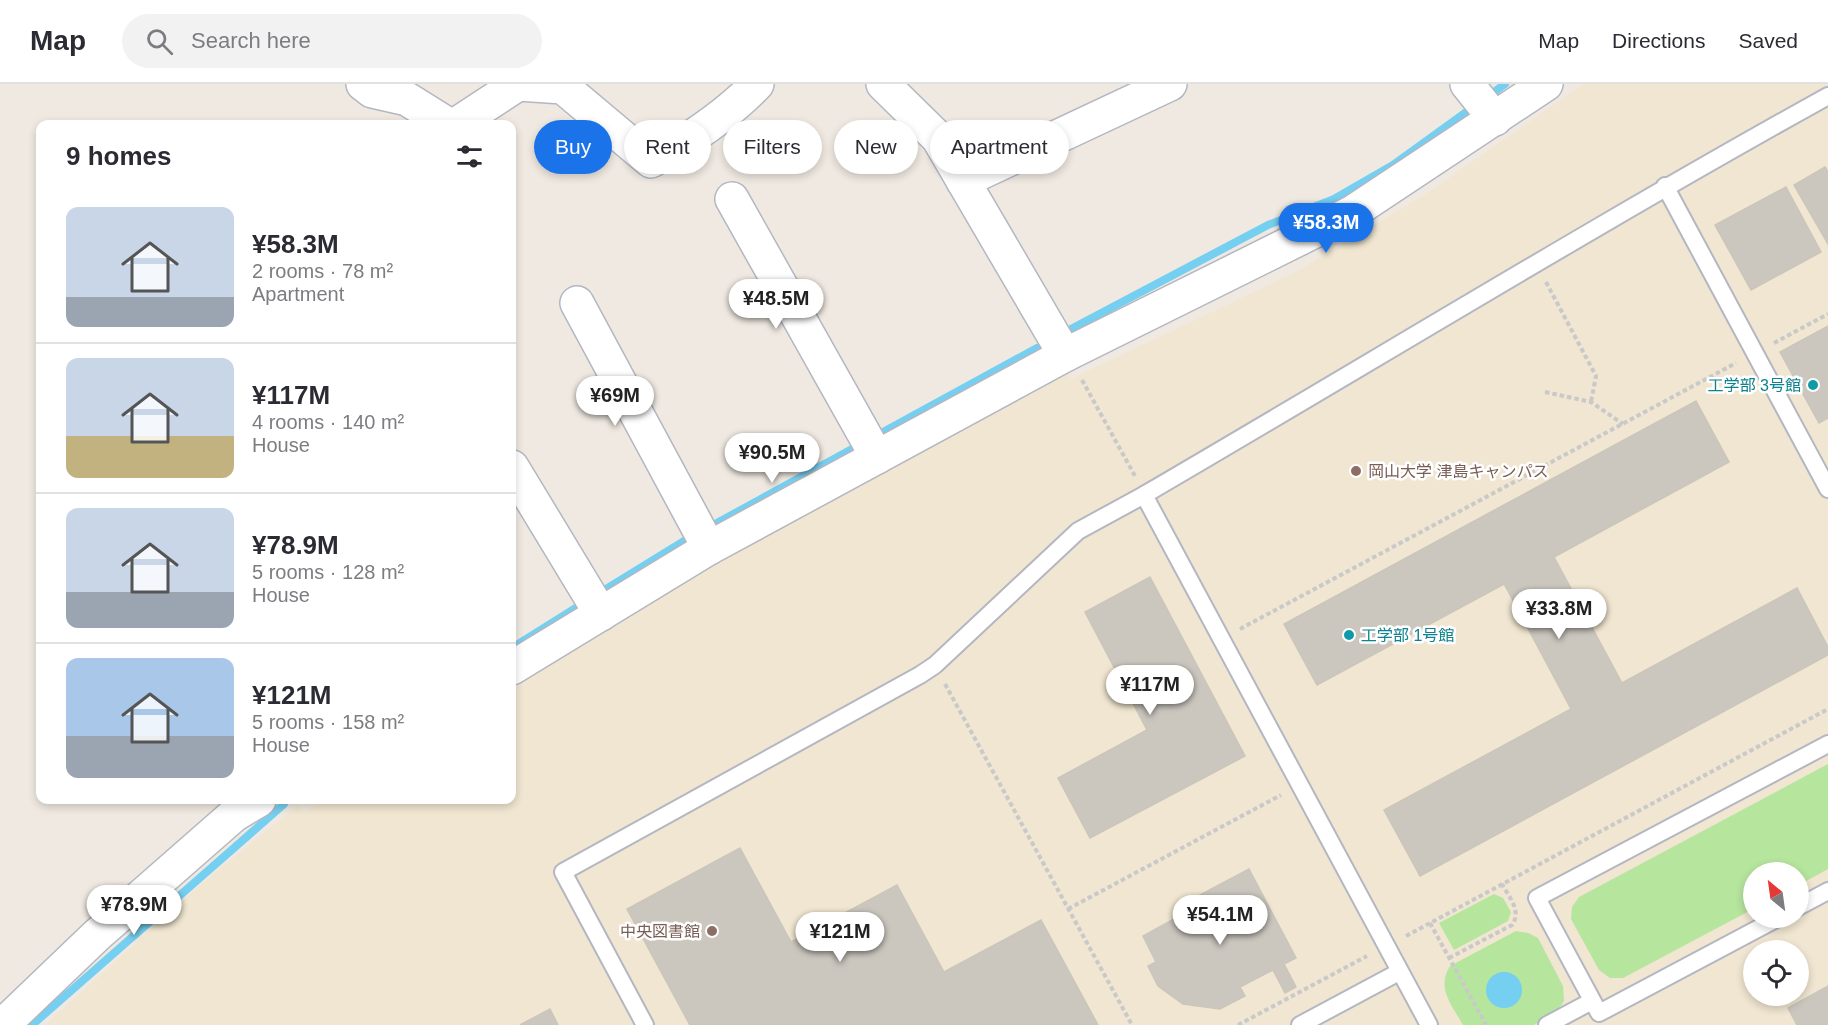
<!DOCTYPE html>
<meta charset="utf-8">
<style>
body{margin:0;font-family:Helvetica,"Noto Sans JP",sans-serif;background:#f2f2f3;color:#2b2b33;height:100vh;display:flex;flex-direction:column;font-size:22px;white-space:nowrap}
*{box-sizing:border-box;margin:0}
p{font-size:20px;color:#7c7c81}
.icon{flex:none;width:33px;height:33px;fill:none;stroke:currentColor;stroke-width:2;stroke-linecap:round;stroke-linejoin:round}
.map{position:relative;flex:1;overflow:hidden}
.drawer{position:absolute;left:36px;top:36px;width:480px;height:684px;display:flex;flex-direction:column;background:#fff;border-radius:12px;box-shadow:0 3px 9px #0003}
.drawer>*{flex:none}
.banner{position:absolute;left:534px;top:36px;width:570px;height:54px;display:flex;gap:12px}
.needle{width:39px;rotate:331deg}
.tools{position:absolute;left:1743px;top:778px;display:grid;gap:12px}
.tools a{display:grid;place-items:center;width:66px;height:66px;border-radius:50%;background:#fff;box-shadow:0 3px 9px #0003;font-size:30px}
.price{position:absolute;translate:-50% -51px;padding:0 14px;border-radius:21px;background:#fff;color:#222;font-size:20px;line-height:39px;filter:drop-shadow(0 2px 3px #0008)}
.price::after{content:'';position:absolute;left:50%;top:36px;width:18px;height:14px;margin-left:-9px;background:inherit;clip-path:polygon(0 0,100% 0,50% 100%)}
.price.current{background:#1a73e8;color:#fff}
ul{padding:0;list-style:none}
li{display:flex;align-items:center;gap:18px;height:150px;padding:0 30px}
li+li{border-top:2px solid #e1e1e2}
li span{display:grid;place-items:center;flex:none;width:168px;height:120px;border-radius:12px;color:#555}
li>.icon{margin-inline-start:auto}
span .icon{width:72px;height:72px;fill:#fffc;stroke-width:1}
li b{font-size:26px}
h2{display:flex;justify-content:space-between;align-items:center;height:72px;padding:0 30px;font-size:26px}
.chip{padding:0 21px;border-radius:27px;background:#fff;box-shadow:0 3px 9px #0003;font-size:21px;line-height:54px}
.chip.current{background:#1a73e8;color:#fff}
header{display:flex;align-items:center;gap:36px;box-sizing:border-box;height:84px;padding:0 30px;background:#fff;border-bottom:2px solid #e1e1e2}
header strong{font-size:28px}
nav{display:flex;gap:33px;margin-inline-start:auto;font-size:21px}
.search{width:420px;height:54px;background:#f2f2f3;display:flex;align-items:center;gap:15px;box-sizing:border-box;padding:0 21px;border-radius:33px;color:#7c7c81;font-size:22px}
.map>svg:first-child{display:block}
.education{fill:#f0e6d1;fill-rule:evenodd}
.green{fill:#b6e59e}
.water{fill:#75cff0}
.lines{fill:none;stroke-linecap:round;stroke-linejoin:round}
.stream{stroke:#75cff0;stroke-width:8}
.building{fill:#cbc7bf;stroke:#cbc5ba;stroke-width:1.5}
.lane-casing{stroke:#b4b7c1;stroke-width:20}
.street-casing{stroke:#b4b7c1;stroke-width:36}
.secondary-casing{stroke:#b4b7c1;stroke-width:36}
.path{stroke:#c9c9c9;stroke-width:4;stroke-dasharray:4.5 3;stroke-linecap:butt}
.lane{stroke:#fff;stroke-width:16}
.street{stroke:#fff;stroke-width:33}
.secondary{stroke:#fff;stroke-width:33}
.culture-dot{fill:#0f9aa8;stroke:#fff;stroke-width:2}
.education-dot{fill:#8d6e63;stroke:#fff;stroke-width:2}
.labels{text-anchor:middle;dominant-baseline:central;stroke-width:5;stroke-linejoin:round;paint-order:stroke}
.culture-label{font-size:16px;fill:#0d838f;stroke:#fff;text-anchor:end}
.education-label{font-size:16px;fill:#785e54;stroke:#fff;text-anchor:start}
</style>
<header>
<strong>Map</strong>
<div class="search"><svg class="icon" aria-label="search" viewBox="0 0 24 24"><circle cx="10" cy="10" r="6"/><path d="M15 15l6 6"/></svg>Search here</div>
<nav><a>Map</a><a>Directions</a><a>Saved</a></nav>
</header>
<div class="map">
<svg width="1828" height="941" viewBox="0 0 1828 941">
<rect width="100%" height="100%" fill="#efe9e1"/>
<path class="education" d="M1584 0H1828V941H45L199 802 297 722 305 727 323 716H512V603L716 480 1066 287 1071 295 1296 188 1426 110ZM1754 789H1798V834H1754ZM1754 867H1798V912H1754Z"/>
<g class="green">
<polygon points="1828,680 1828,785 1799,801 1798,789 1754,789 1753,825 1623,894 1610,894 1599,886 1571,835 1572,823 1579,813"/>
<polygon points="1494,810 1503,814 1511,828 1508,837 1454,866 1439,839"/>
<path d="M1516 847 1528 849 1538 854 1563 902 1564 917 1557 928 1534 941H1463C1452 921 1436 904 1450 882Z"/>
</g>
<circle class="water" cx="1504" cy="906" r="18"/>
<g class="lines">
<g class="stream">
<polyline points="1486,14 1505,0"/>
<polyline points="1071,245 1268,141 1334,115 1393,81 1476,21"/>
<polyline points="874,353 1037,264"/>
<polyline points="706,445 863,359"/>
<polyline points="598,510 694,451"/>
<polyline points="512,564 587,517"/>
<polyline points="32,941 284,720"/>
</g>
</g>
<g class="building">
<polygon points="1825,83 1828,88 1828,160 1794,101"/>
<polygon points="1786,103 1821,168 1751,206 1715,141"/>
<polygon points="1828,242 1828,334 1819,339 1780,268"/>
<polygon points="1696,317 1729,378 1554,473 1622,599 1797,504 1828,563 1828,571 1420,792 1384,726 1571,625 1508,507 1504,500 1317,601 1284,540"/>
<polygon points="1150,493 1245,672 1090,754 1058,694 1147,646 1085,528"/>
<polygon points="740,764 791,858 897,801 944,888 1041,836 1098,941 690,941 627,825"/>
<polygon points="1249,785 1296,874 1284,880 1296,903 1285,909 1273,886 1240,903 1245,912 1220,925 1183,920 1158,902 1148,882 1156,878 1143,852 1185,829 1181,821"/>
<polygon points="1828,902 1828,941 1797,941 1788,924"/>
<polygon points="550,925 558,941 520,941"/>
</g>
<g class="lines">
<g class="lane-casing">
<g id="lane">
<polyline points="1665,102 1828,405"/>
<polyline points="1144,411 1429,941"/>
<polyline points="1798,823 1828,807"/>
<polyline points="1778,834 1599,929 1537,814 1828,660"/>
<path d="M645 941 563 788 920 591 935 581 1078 447 1144 411C1372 278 1597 140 1828 12"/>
<polyline points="1300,941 1399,888"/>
<polyline points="1547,941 1592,917"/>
</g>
</g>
<g class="street-casing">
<g id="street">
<polyline points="363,0 372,7 407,15 447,40"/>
<polyline points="1467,0 1495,35"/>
<path d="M457 40 518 0 563 3 651 77C690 56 726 32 757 0"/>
<polyline points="963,97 1170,0"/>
<polyline points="732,115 877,373"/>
<polyline points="577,219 709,464"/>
<polyline points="512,383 601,530"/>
<polyline points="512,584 709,464 1065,271 938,54 883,0"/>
<polyline points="3,941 97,851 234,731 259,716"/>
</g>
</g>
<g class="secondary-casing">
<polyline id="secondary" points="1065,271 1353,128 1546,0"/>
</g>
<g class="path">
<polyline points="1546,198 1596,292 1591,318"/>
<polyline points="1774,259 1828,230"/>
<polyline points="1082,296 1135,392"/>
<polyline points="1545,308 1591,318 1623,340"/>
<polyline points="1240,545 1736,279"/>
<polyline points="945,600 1132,941"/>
<polyline points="1068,825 1281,711"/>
<polyline points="1430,839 1486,941"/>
<polyline points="1406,852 1828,625"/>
<path d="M1449 874 1512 841C1522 827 1509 813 1502 800"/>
<polyline points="1238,941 1367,872"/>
</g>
<use href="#lane" class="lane"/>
<use href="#street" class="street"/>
<use href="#secondary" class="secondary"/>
</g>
<g class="culture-dot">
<circle cx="1813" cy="301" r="6"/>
<circle cx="1349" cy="551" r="6"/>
</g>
<g class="education-dot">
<circle cx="1356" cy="387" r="6"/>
<circle cx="712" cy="847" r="6"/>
</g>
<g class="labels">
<g class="culture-label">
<text x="1801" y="301">工学部 3号館</text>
<text x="1361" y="551" text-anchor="start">工学部 1号館</text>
</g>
<g class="education-label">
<text x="1368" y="387">岡山大学 津島キャンパス</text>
<text x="700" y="847" text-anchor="end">中央図書館</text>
</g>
</g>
</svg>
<div class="tools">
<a><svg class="needle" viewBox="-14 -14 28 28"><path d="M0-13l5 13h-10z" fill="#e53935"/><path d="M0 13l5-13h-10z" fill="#7c7c81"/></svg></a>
<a><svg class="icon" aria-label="locate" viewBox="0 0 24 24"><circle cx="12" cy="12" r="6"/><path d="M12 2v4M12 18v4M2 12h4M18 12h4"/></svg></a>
</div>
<b class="price current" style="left:1326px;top:170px">¥58.3M</b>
<b class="price" style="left:776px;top:246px">¥48.5M</b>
<b class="price" style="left:615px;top:343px">¥69M</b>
<b class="price" style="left:772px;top:400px">¥90.5M</b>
<b class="price" style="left:1559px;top:556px">¥33.8M</b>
<b class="price" style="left:1150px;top:632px">¥117M</b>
<b class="price" style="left:134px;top:852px">¥78.9M</b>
<b class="price" style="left:1220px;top:862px">¥54.1M</b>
<b class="price" style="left:840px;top:879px">¥121M</b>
<div class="banner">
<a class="chip current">Buy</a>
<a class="chip">Rent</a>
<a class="chip">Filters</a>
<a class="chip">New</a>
<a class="chip">Apartment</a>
</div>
<section class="drawer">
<h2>9 homes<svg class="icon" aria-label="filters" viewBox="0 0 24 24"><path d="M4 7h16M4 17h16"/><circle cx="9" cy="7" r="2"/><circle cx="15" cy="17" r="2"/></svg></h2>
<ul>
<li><span style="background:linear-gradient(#c9d6e8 75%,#9aa5b1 0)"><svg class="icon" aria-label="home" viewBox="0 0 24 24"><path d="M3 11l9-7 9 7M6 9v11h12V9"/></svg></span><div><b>¥58.3M</b><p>2 rooms · 78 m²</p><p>Apartment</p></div></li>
<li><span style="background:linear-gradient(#c9d6e8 65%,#c2b280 0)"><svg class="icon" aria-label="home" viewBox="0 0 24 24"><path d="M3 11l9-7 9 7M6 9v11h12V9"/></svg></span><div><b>¥117M</b><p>4 rooms · 140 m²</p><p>House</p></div></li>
<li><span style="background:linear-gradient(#c9d6e8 70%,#9aa5b1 0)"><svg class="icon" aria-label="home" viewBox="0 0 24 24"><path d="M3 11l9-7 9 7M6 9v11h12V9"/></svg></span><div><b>¥78.9M</b><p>5 rooms · 128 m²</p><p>House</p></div></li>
<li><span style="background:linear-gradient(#a9c7e8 65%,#9aa5b1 0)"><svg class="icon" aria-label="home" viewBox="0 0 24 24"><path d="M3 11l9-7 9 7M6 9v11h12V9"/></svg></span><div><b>¥121M</b><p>5 rooms · 158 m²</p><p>House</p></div></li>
</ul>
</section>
</div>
